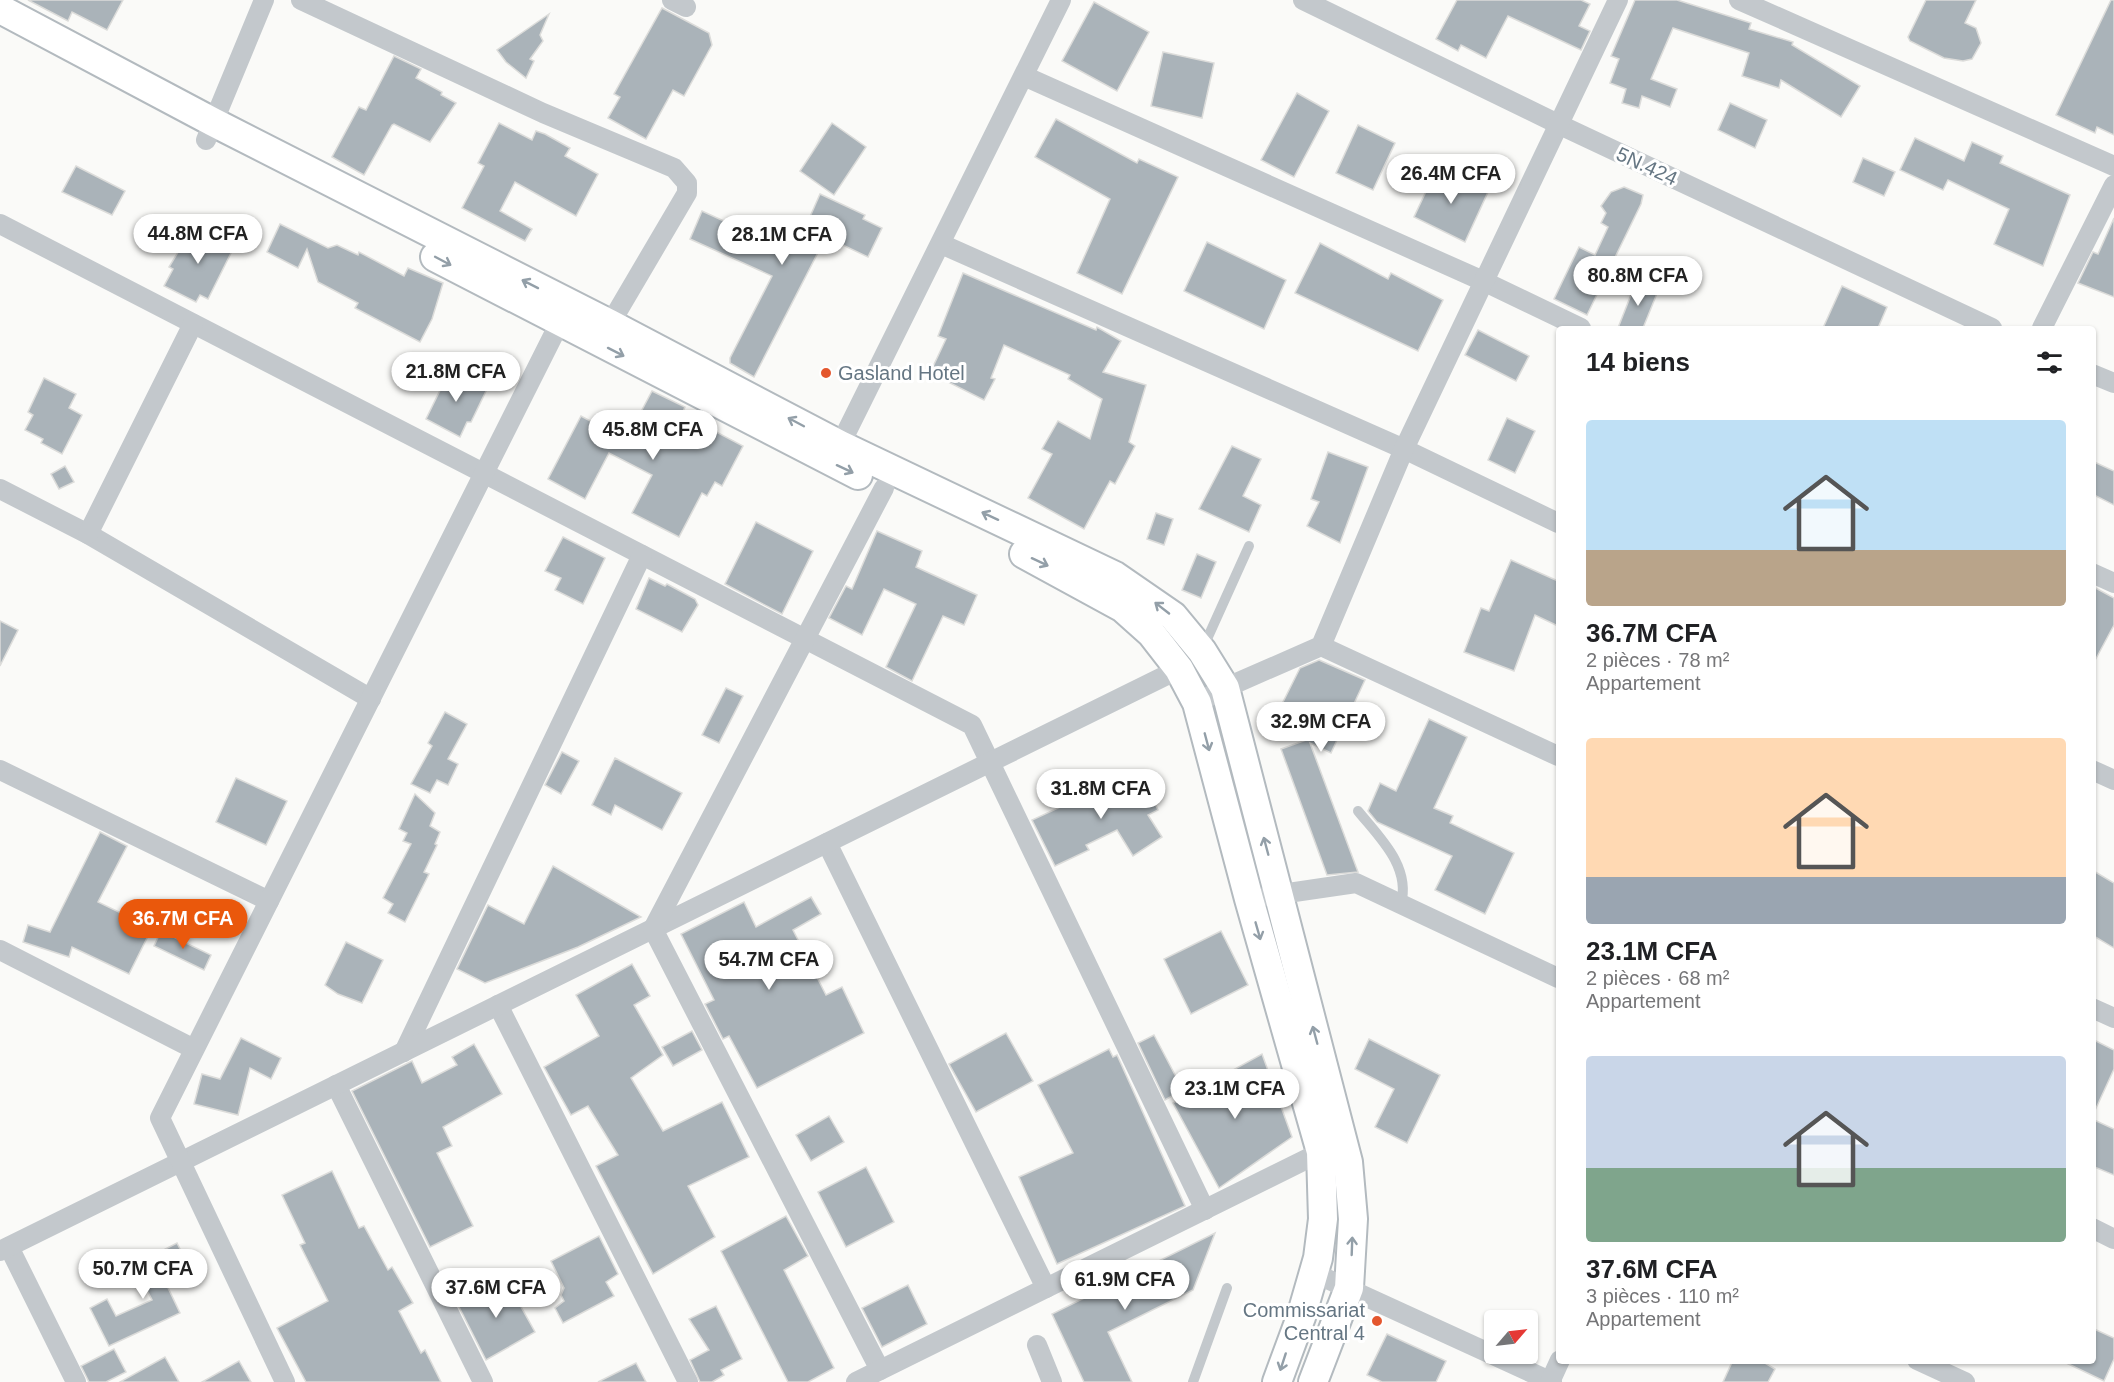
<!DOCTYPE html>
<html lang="fr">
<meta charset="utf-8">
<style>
body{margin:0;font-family:Helvetica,sans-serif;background:#f2f2f2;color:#202124;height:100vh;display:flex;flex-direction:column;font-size:22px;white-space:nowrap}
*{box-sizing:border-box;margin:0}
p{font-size:20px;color:#757577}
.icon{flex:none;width:33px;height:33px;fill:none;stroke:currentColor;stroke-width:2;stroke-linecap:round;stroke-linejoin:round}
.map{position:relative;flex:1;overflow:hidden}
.details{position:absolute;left:1556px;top:326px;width:540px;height:1038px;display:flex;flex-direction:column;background:#fff;border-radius:6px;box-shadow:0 2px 4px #0004}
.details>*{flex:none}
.needle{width:39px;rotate:62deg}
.tools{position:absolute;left:1484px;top:1310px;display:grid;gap:12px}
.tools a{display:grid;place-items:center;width:54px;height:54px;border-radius:6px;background:#fff;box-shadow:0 2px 4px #0004;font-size:30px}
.price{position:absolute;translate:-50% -51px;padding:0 14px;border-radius:21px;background:#fff;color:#222;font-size:20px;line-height:39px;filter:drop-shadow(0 2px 3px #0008)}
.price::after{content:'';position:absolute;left:50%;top:36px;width:18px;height:14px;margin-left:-9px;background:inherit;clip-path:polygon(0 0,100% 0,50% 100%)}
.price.active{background:#ea580c;color:#fff}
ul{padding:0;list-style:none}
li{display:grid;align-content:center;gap:12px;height:318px;padding:0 30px}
li span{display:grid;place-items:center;height:186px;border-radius:6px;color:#555}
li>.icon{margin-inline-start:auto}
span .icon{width:108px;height:108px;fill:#fffc;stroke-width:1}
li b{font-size:26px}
h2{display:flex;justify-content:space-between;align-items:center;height:72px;padding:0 30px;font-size:26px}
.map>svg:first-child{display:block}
.building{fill:#aab3b9;stroke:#dcdcda;stroke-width:1.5}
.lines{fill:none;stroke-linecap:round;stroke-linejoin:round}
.secondary-casing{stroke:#b3babf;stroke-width:32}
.lane{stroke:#c3c8cc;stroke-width:10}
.street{stroke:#c3c8cc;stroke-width:20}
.secondary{stroke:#fff;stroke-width:28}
.oneway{stroke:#939fa8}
.poi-dot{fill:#e4572e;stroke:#fff;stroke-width:2}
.labels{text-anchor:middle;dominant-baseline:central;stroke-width:6;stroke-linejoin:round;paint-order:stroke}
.street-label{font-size:20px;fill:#657683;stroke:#fff}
.poi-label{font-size:20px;fill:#657683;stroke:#fff;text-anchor:start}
</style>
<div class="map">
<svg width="2114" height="1382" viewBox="0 0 2114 1382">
<rect width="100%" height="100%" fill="#fafaf8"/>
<g class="building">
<polygon points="28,0 123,0 107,30 72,12 68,21"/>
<polygon points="1457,0 1581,0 1590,4 1579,26 1590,31 1581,50 1508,16 1486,58 1461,45 1458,51 1436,39"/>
<polygon points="1635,0 1677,0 1751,23 1749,29 1793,42 1792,45 1860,86 1841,117 1781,80 1779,88 1742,76 1749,53 1673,28 1651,79 1677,89 1670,107 1642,96 1639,108 1622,103 1626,89 1610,83 1619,59 1611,56"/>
<polygon points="1926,0 1976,0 1965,23 1976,28 1981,43 1972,59 1963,61 1944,58 1910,41 1908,37"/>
<polygon points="2111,0 2114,0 2114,135 2097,127 2095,133 2056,115"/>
<polygon points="1094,2 1149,32 1117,91 1062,61"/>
<polygon points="662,8 709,33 712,45 684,96 673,90 646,139 608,118 620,97 614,94"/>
<polygon points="549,14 540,35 543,41 530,59 534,61 526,78 506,62 497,50"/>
<polygon points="1163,52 1214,63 1202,118 1151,106"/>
<polygon points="394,56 421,69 416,78 442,92 441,95 456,103 430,142 394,124 392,125 364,175 332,157 359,107 366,110"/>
<polygon points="1297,93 1329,111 1294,177 1261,160"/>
<polygon points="1730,103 1767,120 1755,148 1718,130"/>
<polygon points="1056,119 1137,163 1139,159 1178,177 1122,294 1077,273 1110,199 1035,157"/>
<polygon points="499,123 532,140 536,131 545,134 570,148 565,156 598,174 576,216 515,182 500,211 532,229 525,241 462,208 484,166 478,163"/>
<polygon points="832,123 866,147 834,195 800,171"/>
<polygon points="1358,125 1395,143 1373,190 1336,173"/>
<polygon points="1915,138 1964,161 1972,142 2003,156 2000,163 2070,195 2043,266 1994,244 2009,209 1948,180 1943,190 1900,170"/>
<polygon points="1863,158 1895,172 1884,196 1853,182"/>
<polygon points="76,166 125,191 112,215 62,192"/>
<polygon points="1437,168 1488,192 1465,242 1414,217"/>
<polygon points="1624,187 1643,195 1641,204 1587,315 1554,299 1579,247 1595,255 1608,227 1601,223 1606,213 1601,206 1611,192"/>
<polygon points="820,194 865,215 863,219 882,228 868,257 826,237 754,377 730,363 730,358 772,276 690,239 702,211 794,253"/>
<polygon points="2114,218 2114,297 2078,283 2093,252 2098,254"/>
<polygon points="280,224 328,248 337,245 358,255 359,252 404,276 408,268 443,283 432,319 420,342 355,308 358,303 318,282 307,249 298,268 267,252"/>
<polygon points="194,226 234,247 208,299 200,295 196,302 164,286 173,269 169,267"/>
<polygon points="1207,242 1286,280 1264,329 1184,291"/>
<polygon points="1320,243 1388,279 1391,273 1443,300 1418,351 1295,293"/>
<polygon points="963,273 1096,330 1097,327 1121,341 1103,372 1146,385 1129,442 1135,446 1115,484 1110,481 1084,529 1028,498 1052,454 1042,449 1058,421 1090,439 1102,399 1068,379 1070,375 1004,345 991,378 995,379 984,400 930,373 946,339 938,336"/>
<polygon points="1636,282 1658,291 1643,328 1618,328"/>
<polygon points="1842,286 1887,307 1878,328 1823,328"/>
<polygon points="1478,330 1529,356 1516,381 1465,355"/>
<polygon points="450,370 487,389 471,422 467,422 460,437 426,419"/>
<polygon points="44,378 76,394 69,408 82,415 62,454 41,443 43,439 25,430 33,415 28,412"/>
<polygon points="652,391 685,407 682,414 743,446 722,486 715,482 707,496 702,493 679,537 632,513 652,475 609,453 585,499 548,479 581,416 626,440"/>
<polygon points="1507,418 1535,431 1515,473 1488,460"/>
<polygon points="1232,446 1261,459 1243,496 1261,505 1249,532 1199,509"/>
<polygon points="1328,452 1368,467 1340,543 1307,526 1319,502 1311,499"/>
<polygon points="2092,461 2114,471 2114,505 2092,494"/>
<polygon points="65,466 74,482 59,489 51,474"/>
<polygon points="1156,513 1173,519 1164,545 1147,539"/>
<polygon points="756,522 813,551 782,614 725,584"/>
<polygon points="877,531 922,551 916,567 977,595 964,625 943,616 912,681 886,667 916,604 884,589 862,635 829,618 846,586 852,589"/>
<polygon points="563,537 605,558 583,604 555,590 561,578 545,571"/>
<polygon points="1197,554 1216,562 1201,598 1182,590"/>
<polygon points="1511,560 1558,581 1558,626 1535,615 1514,671 1464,652 1481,608 1489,611"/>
<polygon points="649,578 665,586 667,584 695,599 698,605 682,632 636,609"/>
<polygon points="2092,586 2114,598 2114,625 2092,666"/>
<polygon points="0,621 18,630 0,666"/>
<polygon points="1319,660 1365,680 1331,753 1310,743 1358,872 1327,875 1281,749 1323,734 1278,712 1300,668"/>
<polygon points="726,688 743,696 719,743 702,735"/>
<polygon points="445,712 467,724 448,759 458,764 448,785 437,780 430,793 411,784 432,746 428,743"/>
<polygon points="1429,719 1467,737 1434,808 1453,816 1450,823 1514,853 1485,914 1435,890 1452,856 1377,822 1368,811 1380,783 1396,791"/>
<polygon points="562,752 579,761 561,794 545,785"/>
<polygon points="615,758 682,793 662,830 615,805 611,815 592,805"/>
<polygon points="1140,770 1158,810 1148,815 1162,837 1133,856 1117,830 1086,845 1089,850 1055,866 1032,820"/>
<polygon points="236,778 287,801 266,845 216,822"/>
<polygon points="415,794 435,813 430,826 440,832 435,844 437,845 424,872 429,874 405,922 388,913 393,904 383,898 411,844 403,841 407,833 399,829"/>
<polygon points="100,832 127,846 98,902 152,928 129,974 72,947 69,957 23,942 28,925 50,932"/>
<polygon points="553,866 641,917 578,947 485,983 457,969 488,905 524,924"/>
<polygon points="2092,870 2114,883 2114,948 2092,935"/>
<polygon points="811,897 821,914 793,930 826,995 842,987 864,1033 757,1088 729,1036 723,1039 705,1004 714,1000 681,934 744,902 756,927"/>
<polygon points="161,931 211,955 204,970 154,946"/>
<polygon points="1221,931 1248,985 1191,1014 1164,959"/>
<polygon points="346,942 383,960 362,1003 338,994 325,985"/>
<polygon points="632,964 650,996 634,1005 663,1055 631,1078 663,1131 722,1102 749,1157 688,1186 715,1237 653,1274 596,1166 618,1155 588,1106 571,1115 544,1067 599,1036 576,995"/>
<polygon points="692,1031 702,1050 673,1066 662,1047"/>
<polygon points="1006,1033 1033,1081 976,1112 949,1064"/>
<polygon points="1154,1035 1183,1090 1165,1100 1138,1043"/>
<polygon points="241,1038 281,1058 271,1079 250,1068 238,1115 194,1104 202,1074 220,1079"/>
<polygon points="1369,1039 1440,1075 1407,1143 1375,1127 1394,1089 1355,1069"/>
<polygon points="2092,1039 2114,1050 2114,1069 2092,1117"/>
<polygon points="474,1044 502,1094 443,1127 452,1146 437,1153 473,1226 430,1247 352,1091 412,1061 422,1083 457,1065 452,1057"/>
<polygon points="1109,1049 1113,1057 1117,1055 1185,1206 1057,1264 1019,1177 1073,1153 1038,1085"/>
<polygon points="1262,1054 1292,1137 1219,1188 1173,1103"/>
<polygon points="829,1116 844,1142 811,1161 796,1135"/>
<polygon points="2092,1119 2114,1129 2114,1175 2092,1166"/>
<polygon points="866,1167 894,1222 846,1247 818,1192"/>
<polygon points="332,1171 359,1228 364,1226 388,1270 392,1267 413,1303 399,1311 421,1353 425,1350 441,1382 306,1382 277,1328 328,1301 300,1245 305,1243 282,1195"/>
<polygon points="786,1216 808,1256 784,1270 834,1368 808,1382 788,1382 721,1251"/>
<polygon points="1215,1233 1193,1290 1108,1332 1132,1382 1084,1382 1052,1314"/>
<polygon points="599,1236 618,1274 606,1282 614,1296 563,1323 555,1308 564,1301 561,1295 564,1288 551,1261"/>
<polygon points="177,1243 186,1261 161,1273 180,1313 109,1346 90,1308 107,1299 116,1316 152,1300 134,1265"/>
<polygon points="505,1278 535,1332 486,1360 458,1305"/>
<polygon points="908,1285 927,1324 882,1347 862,1308"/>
<polygon points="716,1306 742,1359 721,1370 724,1375 712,1382 700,1382 690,1360 709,1350 689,1319"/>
<polygon points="2092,1328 2114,1338 2114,1359 2104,1381 2060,1360 2092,1360"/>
<polygon points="1387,1334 1446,1361 1436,1382 1382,1382 1367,1375"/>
<polygon points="114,1349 126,1372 106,1382 89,1382 81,1366"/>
<polygon points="165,1357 179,1382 120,1382"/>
<polygon points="1733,1360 1760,1360 1775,1369 1768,1382 1723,1382"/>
<polygon points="239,1361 251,1382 202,1382"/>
<polygon points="636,1363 646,1382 598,1382"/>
</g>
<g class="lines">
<g class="secondary-casing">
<g id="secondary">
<polyline points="0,9 213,122 610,324 840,445 1115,576 1173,616 1202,651 1225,688 1348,1162 1353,1219 1349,1288 1313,1382"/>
<polyline points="435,257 858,475"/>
<polyline points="1024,554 1123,608 1151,633 1179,669 1197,703 1249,899 1321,1152 1323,1219 1318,1258 1301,1317 1277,1382"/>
</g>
</g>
<g class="lane">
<polyline points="1203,648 1249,546"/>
<path d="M1358 811C1379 837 1411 866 1401 904"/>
<polyline points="1193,1382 1227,1288"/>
</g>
<g class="street">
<polyline points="301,0 543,113 674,168 687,183 687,193 610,324"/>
<polyline points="672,0 686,7"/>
<polyline points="1303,0 1560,125 1992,328"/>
<polyline points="1739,0 2114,166"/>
<polyline points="1024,76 1483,281 1581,328"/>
<polyline points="206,140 264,0"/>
<polyline points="0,224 972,725 1205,1210"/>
<polyline points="941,244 1404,449 1558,523"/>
<polyline points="2042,328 2114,185"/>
<polyline points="2092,374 2114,383"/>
<polyline points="840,445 1061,0"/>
<polyline points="0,489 88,534 371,699"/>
<polyline points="88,534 193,324"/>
<polyline points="2092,573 2114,583"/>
<polyline points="1321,646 1558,756"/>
<polyline points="1197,703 1225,688 1321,646 1404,449 1618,0"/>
<polyline points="0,770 269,901"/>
<polyline points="2092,770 2114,780"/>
<polyline points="827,843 1046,1288"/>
<polyline points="1268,896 1356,883 1558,978"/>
<polyline points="0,950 194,1049"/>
<polyline points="498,1005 688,1382"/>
<polyline points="2092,1008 2114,1018"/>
<polyline points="404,1052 642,555"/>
<polyline points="336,1085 483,1382"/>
<polyline points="2092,1228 2114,1239"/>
<polyline points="9,1247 76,1382"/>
<polyline points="0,1251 1179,669"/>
<polyline points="1314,1273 1552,1382"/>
<polyline points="1037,1345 1052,1382"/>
<polyline points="1917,1360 1965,1382"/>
<polyline points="880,1370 653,929 884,488"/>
<polyline points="285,1382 160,1118 565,312"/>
<polyline points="856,1382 1321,1152"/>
<polyline points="1550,1382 1560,1360"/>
</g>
<use href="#secondary" class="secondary"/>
</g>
<defs><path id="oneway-shaft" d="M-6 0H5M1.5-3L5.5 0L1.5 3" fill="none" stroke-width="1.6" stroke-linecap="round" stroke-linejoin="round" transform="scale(1.5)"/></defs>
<g class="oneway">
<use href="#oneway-shaft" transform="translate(443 261) rotate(28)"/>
<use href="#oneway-shaft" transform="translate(530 284) rotate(-153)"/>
<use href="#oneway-shaft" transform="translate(616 352) rotate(27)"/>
<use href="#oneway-shaft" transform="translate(796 422) rotate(-152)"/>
<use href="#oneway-shaft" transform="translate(845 469) rotate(25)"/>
<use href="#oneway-shaft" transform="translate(990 516) rotate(-155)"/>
<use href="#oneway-shaft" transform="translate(1040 562) rotate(25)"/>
<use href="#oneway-shaft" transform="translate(1162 608) rotate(-142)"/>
<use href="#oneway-shaft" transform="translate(1207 742) rotate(75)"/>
<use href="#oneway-shaft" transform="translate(1266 846) rotate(-105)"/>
<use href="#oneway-shaft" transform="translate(1258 931) rotate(74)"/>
<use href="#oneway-shaft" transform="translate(1315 1035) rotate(-105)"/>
<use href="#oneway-shaft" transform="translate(1352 1246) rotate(-88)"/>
<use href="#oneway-shaft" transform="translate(1283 1362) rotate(108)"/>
</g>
<g class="poi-dot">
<circle cx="826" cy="373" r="6"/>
<circle cx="1377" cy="1321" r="6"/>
</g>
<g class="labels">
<g class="street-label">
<text transform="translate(1647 166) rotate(25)">5N.424</text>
</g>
<g class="poi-label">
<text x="838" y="373">Gasland Hotel</text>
<text x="1365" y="1310" text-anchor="end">Commissariat<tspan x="1365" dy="23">Central 4</tspan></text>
</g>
</g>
</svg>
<div class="tools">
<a><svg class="needle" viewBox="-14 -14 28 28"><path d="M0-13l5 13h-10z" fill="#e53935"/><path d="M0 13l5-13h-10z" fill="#757577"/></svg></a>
</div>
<b class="price" style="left:1451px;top:205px">26.4M CFA</b>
<b class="price" style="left:198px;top:265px">44.8M CFA</b>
<b class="price" style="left:782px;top:266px">28.1M CFA</b>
<b class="price" style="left:1638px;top:307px">80.8M CFA</b>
<b class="price" style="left:456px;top:403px">21.8M CFA</b>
<b class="price" style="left:653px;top:461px">45.8M CFA</b>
<b class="price" style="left:1321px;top:753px">32.9M CFA</b>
<b class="price" style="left:1101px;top:820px">31.8M CFA</b>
<b class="price active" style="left:183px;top:950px">36.7M CFA</b>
<b class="price" style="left:769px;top:991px">54.7M CFA</b>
<b class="price" style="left:1235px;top:1120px">23.1M CFA</b>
<b class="price" style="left:143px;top:1300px">50.7M CFA</b>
<b class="price" style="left:1125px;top:1311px">61.9M CFA</b>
<b class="price" style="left:496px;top:1319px">37.6M CFA</b>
<section class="details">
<h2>14 biens<svg class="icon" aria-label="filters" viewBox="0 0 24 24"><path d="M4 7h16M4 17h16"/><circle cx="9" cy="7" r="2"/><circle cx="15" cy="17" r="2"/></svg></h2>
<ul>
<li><span style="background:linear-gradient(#bfe0f5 70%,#b9a48a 0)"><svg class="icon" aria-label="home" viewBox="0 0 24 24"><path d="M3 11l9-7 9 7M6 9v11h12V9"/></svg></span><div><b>36.7M CFA</b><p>2 pièces · 78 m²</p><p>Appartement</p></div></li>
<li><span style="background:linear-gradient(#ffd9b3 75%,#9aa5b1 0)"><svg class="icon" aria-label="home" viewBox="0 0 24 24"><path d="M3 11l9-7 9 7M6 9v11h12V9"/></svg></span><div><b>23.1M CFA</b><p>2 pièces · 68 m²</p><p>Appartement</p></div></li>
<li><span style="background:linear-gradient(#c9d6e8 60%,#7fa58c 0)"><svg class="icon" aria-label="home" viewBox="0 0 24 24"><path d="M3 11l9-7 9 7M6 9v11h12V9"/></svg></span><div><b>37.6M CFA</b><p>3 pièces · 110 m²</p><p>Appartement</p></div></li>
</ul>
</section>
</div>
